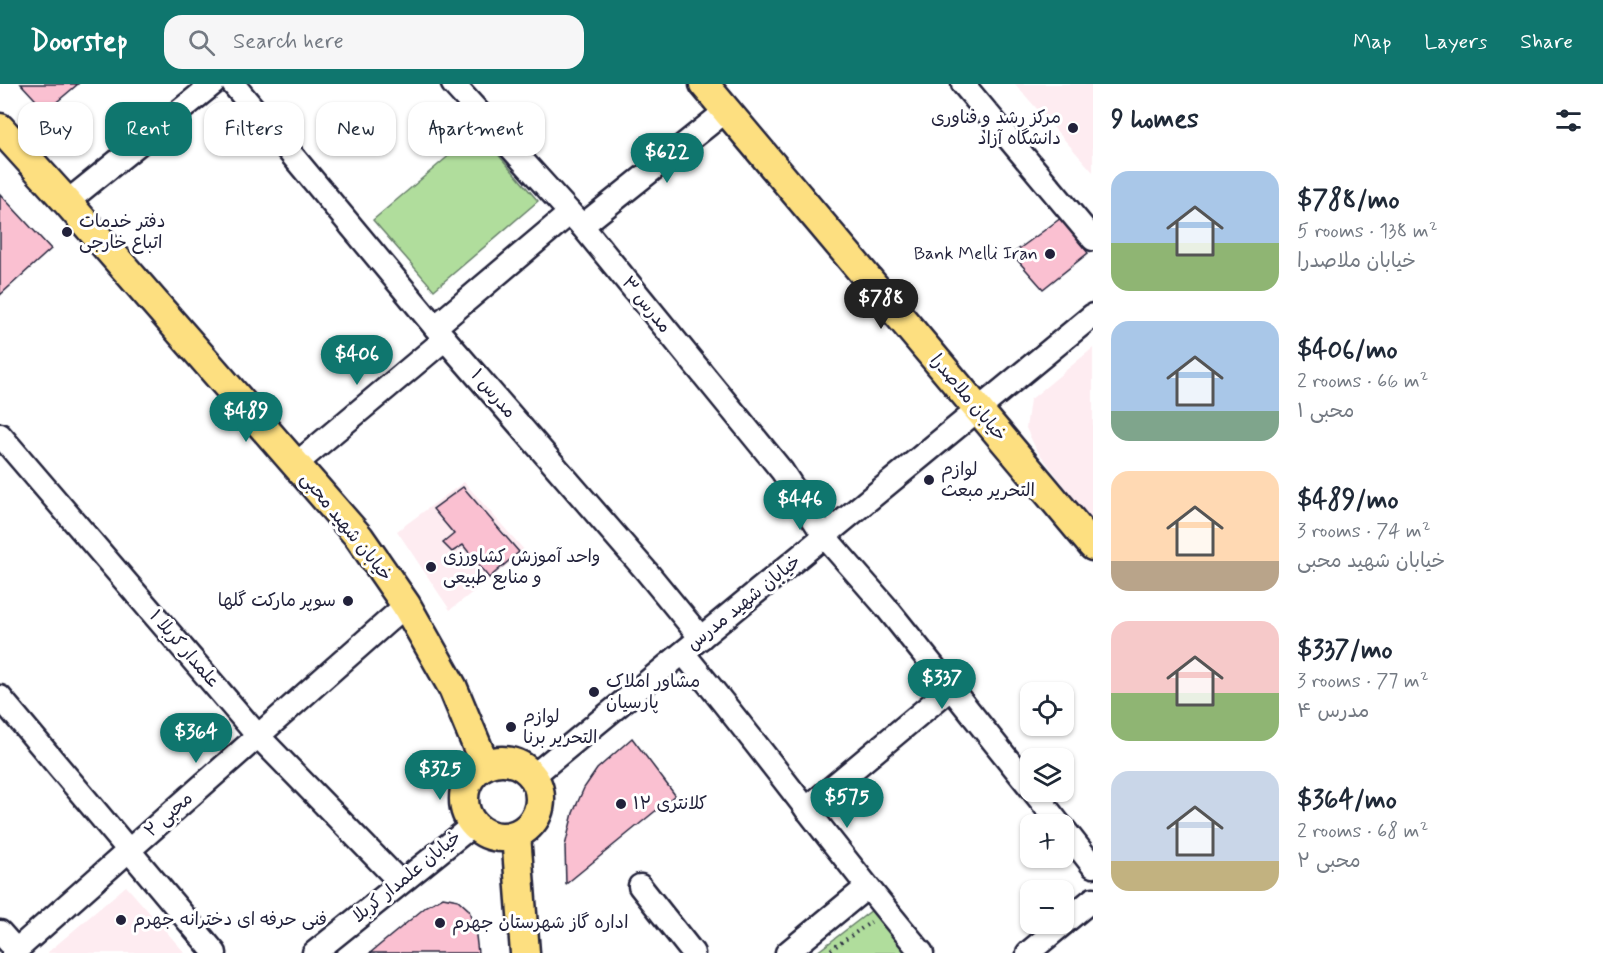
<!DOCTYPE html>
<meta charset="utf-8">
<style>
body{margin:0;font-family:Mynerve,"Playpen Sans Arabic",sans-serif;background:#f6f6f7;color:#1f2937;height:100vh;display:flex;flex-direction:column;font-size:22px;white-space:nowrap}
*{box-sizing:border-box;margin:0}
p{font-size:20px;color:#747a83}
.icon{flex:none;width:33px;height:33px;fill:none;stroke:currentColor;stroke-width:2;stroke-linecap:round;stroke-linejoin:round}
.map{position:relative;flex:1;overflow:hidden}
.drawer{display:flex;flex-direction:column;background:#fff;width:510px}
.drawer>*{flex:none}
.guide{position:absolute;left:18px;top:18px;width:570px;height:54px;display:flex;gap:12px}
.tools{position:absolute;left:1020px;top:598px;display:grid;gap:12px}
.tools a{display:grid;place-items:center;width:54px;height:54px;border-radius:12px;background:#fff;box-shadow:0 2px 4px #0004;font-size:30px}
.price{position:absolute;translate:-50% -51px;padding:0 14px;border-radius:21px;background:#0f766e;color:#fff;font-size:20px;line-height:39px;filter:drop-shadow(0 2px 3px #0008)}
.price::after{content:'';position:absolute;left:50%;top:36px;width:18px;height:14px;margin-left:-9px;background:inherit;clip-path:polygon(0 0,100% 0,50% 100%)}
.price.active{background:#222;color:#fff}
ul{padding:0;list-style:none}
li{display:flex;align-items:center;gap:18px;height:150px;padding:0 18px}
li span{display:grid;place-items:center;flex:none;width:168px;height:120px;border-radius:18px;color:#555}
li>.icon{margin-inline-start:auto}
span .icon{width:72px;height:72px;fill:#fffc;stroke-width:1}
li b{font-size:26px}
h2{display:flex;justify-content:space-between;align-items:center;height:72px;padding:0 18px;font-size:26px}
.chip{padding:0 21px;border-radius:18px;background:#fff;box-shadow:0 2px 4px #0004;font-size:21px;line-height:54px}
.chip.active{background:#0f766e;color:#fff}
header{display:flex;align-items:center;gap:36px;box-sizing:border-box;height:84px;padding:0 30px;background:#0f766e;color:#fff}
header strong{font-size:28px}
nav{display:flex;gap:33px;margin-inline-start:auto;font-size:21px}
.search{width:420px;height:54px;background:#f6f6f7;display:flex;align-items:center;gap:15px;box-sizing:border-box;padding:0 21px;border-radius:18px;color:#747a83;font-size:22px}
main{display:flex;flex:1;min-height:0}
.map>svg:first-child{display:block}
.built{fill:#feecf1}
.green{fill:#b0dd9c;stroke:#69806c;stroke-width:1.5}
.building{fill:#fac0d1;stroke:#22223b;stroke-width:1.5}
.lines{fill:none;stroke-linecap:round;stroke-linejoin:round}
.minor-casing{stroke:#22223b;stroke-width:27}
.major-casing{stroke:#22223b;stroke-width:33}
.path{stroke:#22223b;stroke-width:4;stroke-dasharray:1.5 4.5;stroke-linecap:butt}
.minor{stroke:#fff;stroke-width:22}
.major{stroke:#fddf80;stroke-width:28}
.poi-dot{fill:#22223b;stroke:#fff;stroke-width:2}
.labels{text-anchor:middle;dominant-baseline:central;stroke-width:6;stroke-linejoin:round;paint-order:stroke}
.poi-label{font-size:18px;fill:#22223b;stroke:#fff;text-anchor:start}
.street-label{font-size:18px;fill:#22223b;stroke:#fff}
</style>
<header>
<strong>Doorstep</strong>
<div class="search"><svg class="icon" aria-label="search" viewBox="0 0 24 24"><circle cx="10" cy="10" r="6"/><path d="M15 15l6 6"/></svg>Search here</div>
<nav><a>Map</a><a>Layers</a><a>Share</a></nav>
</header>
<main>
<div class="map">
<svg width="1093" height="869" viewBox="0 0 1093 869">
<rect width="100%" height="100%" fill="#fff"/>
<filter id="ink" filterUnits="userSpaceOnUse"><feTurbulence type="fractalNoise" baseFrequency=".0167" numOctaves="2"/><feDisplacementMap in="SourceGraphic" scale="12" xChannelSelector="R" yChannelSelector="G"/><feConvolveMatrix kernelMatrix="1 2 1 2 8 2 1 2 1" color-interpolation-filters="sRGB"/></filter>
<g filter="url(#ink)">
<g class="built">
<polygon points="1015,0 1093,0 1093,88"/>
<polygon points="1093,264 1093,439 1036,365 1026,344 1030,316"/>
<polygon points="464,398 525,467 450,526 397,447"/>
<polygon points="126,802 185,869 47,869"/>
</g>
<g class="green">
<polygon points="478,47 538,117 434,206 373,136"/>
<polygon points="872,826 908,869 816,869"/>
</g>
<g class="building">
<polygon points="21,0 78,0 46,27"/>
<polygon points="0,110 51,165 0,211"/>
<polygon points="1061,134 1088,169 1043,205 1012,170"/>
<polygon points="463,403 519,468 489,494 463,461 452,468 443,459 454,450 433,425"/>
<polygon points="632,654 675,711 566,800 565,762 573,729 584,704 597,685"/>
<polygon points="443,813 458,816 469,826 476,852 478,869 370,869 427,822"/>
</g>
<g class="lines">
<g class="minor-casing">
<g id="minor">
<polyline points="233,0 445,255 647,488 701,554"/>
<polyline points="453,0 582,142 782,387 825,453 886,523 1030,703"/>
<polyline points="963,0 1093,155"/>
<polyline points="67,118 213,0"/>
<polyline points="582,142 727,26"/>
<polyline points="435,243 570,129"/>
<polyline points="0,351 258,652 400,798"/>
<polyline points="296,380 445,255"/>
<path d="M683 569C765 668 839 771 922 869"/>
<polyline points="0,613 215,869"/>
<polyline points="533,692 1093,231"/>
<polyline points="1034,708 1060,741"/>
<polyline points="806,725 951,604"/>
<polyline points="1064,745 1093,782"/>
<polyline points="640,802 693,869"/>
<polyline points="1064,839 1093,815"/>
<polyline points="0,848 16,866"/>
<polyline points="13,869 406,521"/>
<polyline points="314,869 473,741"/>
<polyline points="787,869 867,803"/>
<polyline points="1028,869 1063,840"/>
</g>
</g>
<g class="major-casing">
<g id="major">
<polyline points="704,0 1093,462"/>
<polyline points="0,44 67,118 359,453 406,521 453,604 485,681"/>
<circle cx="502" cy="715" r="38"/>
<polyline points="516,751 525,869"/>
</g>
</g>
<polyline class="path" points="826,869 871,838"/>
<use href="#minor" class="minor"/>
<use href="#major" class="major"/>
</g>
</g>
<g class="poi-dot">
<circle cx="1073" cy="44" r="6"/>
<circle cx="67" cy="148" r="6"/>
<circle cx="1050" cy="170" r="6"/>
<circle cx="929" cy="396" r="6"/>
<circle cx="431" cy="483" r="6"/>
<circle cx="348" cy="517" r="6"/>
<circle cx="594" cy="608" r="6"/>
<circle cx="511" cy="643" r="6"/>
<circle cx="621" cy="720" r="6"/>
<circle cx="121" cy="836" r="6"/>
<circle cx="440" cy="839" r="6"/>
</g>
<g class="labels">
<g class="poi-label">
<text x="1061" y="34" text-anchor="end">مرکز رشد و فناوری<tspan x="1061" dy="21">دانشگاه آزاد</tspan></text>
<text x="79" y="138">دفتر خدمات<tspan x="79" dy="21">اتباع خارجی</tspan></text>
<text x="1038" y="170" text-anchor="end">Bank Melli Iran</text>
<text x="941" y="386">لوازم<tspan x="941" dy="21">التحریر مبعث</tspan></text>
<text x="443" y="473">واحد آموزش کشاورزی<tspan x="443" dy="21">و منابع طبیعی</tspan></text>
<text x="336" y="517" text-anchor="end">سوپر مارکت گلها</text>
<text x="606" y="598">مشاور املاک<tspan x="606" dy="21">پارسیان</tspan></text>
<text x="523" y="633">لوازم<tspan x="523" dy="21">التحریر برنا</tspan></text>
<text x="633" y="720">کلانتری ۱۲</text>
<text x="133" y="836">فنی حرفه ای دخترانه جهرم</text>
<text x="452" y="839">اداره گاز شهرستان جهرم</text>
</g>
<g class="street-label">
<text transform="translate(646 221) rotate(51)">مدرس ۳</text>
<text transform="translate(493 310) rotate(49)">مدرس ۱</text>
<text transform="translate(968 314) rotate(50)">خیابان ملاصدرا</text>
<text transform="translate(346 443) rotate(51)">خیابان شهید محبی</text>
<text transform="translate(744 519) rotate(-39)">خیابان شهید مدرس</text>
<text transform="translate(184 565) rotate(49)">علمدار کربلا ۱</text>
<text transform="translate(169 731) rotate(-42)">محبی ۲</text>
<text transform="translate(407 793) rotate(-39)">خیابان علمدار کربلا</text>
</g>
</g>
</svg>
<div class="tools">
<a><svg class="icon" aria-label="locate" viewBox="0 0 24 24"><circle cx="12" cy="12" r="6"/><path d="M12 2v4M12 18v4M2 12h4M18 12h4"/></svg></a>
<a><svg class="icon" aria-label="layers" viewBox="0 0 24 24"><path d="M12 4l9 5-9 5-9-5zM3 14l9 5 9-5"/></svg></a>
<a>+</a>
<a>−</a>
</div>
<b class="price" style="left:667px;top:100px">$622</b>
<b class="price active" style="left:881px;top:246px">$788</b>
<b class="price" style="left:357px;top:302px">$406</b>
<b class="price" style="left:246px;top:359px">$489</b>
<b class="price" style="left:800px;top:447px">$446</b>
<b class="price" style="left:942px;top:626px">$337</b>
<b class="price" style="left:196px;top:680px">$364</b>
<b class="price" style="left:440px;top:717px">$325</b>
<b class="price" style="left:847px;top:745px">$575</b>
<div class="guide">
<a class="chip">Buy</a>
<a class="chip active">Rent</a>
<a class="chip">Filters</a>
<a class="chip">New</a>
<a class="chip">Apartment</a>
</div>
</div>
<section class="drawer">
<h2>9 homes<svg class="icon" aria-label="filters" viewBox="0 0 24 24"><path d="M4 7h16M4 17h16"/><circle cx="9" cy="7" r="2"/><circle cx="15" cy="17" r="2"/></svg></h2>
<ul>
<li><span style="background:linear-gradient(#a9c7e8 60%,#8fb573 0)"><svg class="icon" aria-label="home" viewBox="0 0 24 24"><path d="M3 11l9-7 9 7M6 9v11h12V9"/></svg></span><div><b>$788/mo</b><p>5 rooms · 138 m²</p><p>خیابان ملاصدرا</p></div></li>
<li><span style="background:linear-gradient(#a9c7e8 75%,#7fa58c 0)"><svg class="icon" aria-label="home" viewBox="0 0 24 24"><path d="M3 11l9-7 9 7M6 9v11h12V9"/></svg></span><div><b>$406/mo</b><p>2 rooms · 66 m²</p><p>محبی ۱</p></div></li>
<li><span style="background:linear-gradient(#ffd9b3 75%,#b9a48a 0)"><svg class="icon" aria-label="home" viewBox="0 0 24 24"><path d="M3 11l9-7 9 7M6 9v11h12V9"/></svg></span><div><b>$489/mo</b><p>3 rooms · 74 m²</p><p>خیابان شهید محبی</p></div></li>
<li><span style="background:linear-gradient(#f6c9c9 60%,#8fb573 0)"><svg class="icon" aria-label="home" viewBox="0 0 24 24"><path d="M3 11l9-7 9 7M6 9v11h12V9"/></svg></span><div><b>$337/mo</b><p>3 rooms · 77 m²</p><p>مدرس ۴</p></div></li>
<li><span style="background:linear-gradient(#c9d6e8 75%,#c2b280 0)"><svg class="icon" aria-label="home" viewBox="0 0 24 24"><path d="M3 11l9-7 9 7M6 9v11h12V9"/></svg></span><div><b>$364/mo</b><p>2 rooms · 68 m²</p><p>محبی ۲</p></div></li>
</ul>
</section>
</main>
